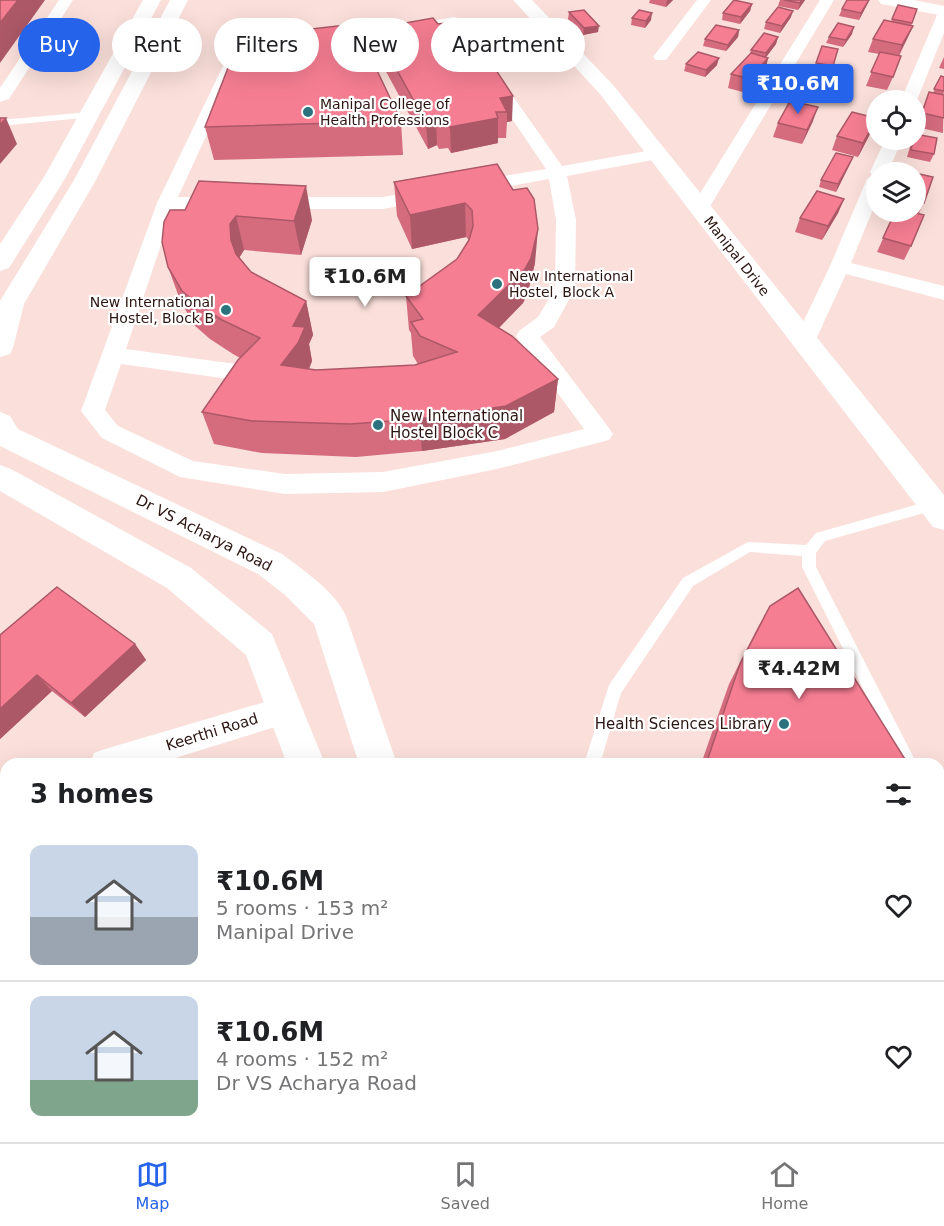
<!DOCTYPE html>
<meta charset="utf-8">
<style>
body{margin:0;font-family:"DejaVu Sans",sans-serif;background:#f6f6f6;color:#202124;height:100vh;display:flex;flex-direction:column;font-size:22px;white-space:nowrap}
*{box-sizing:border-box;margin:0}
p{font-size:20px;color:#757577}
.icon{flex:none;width:33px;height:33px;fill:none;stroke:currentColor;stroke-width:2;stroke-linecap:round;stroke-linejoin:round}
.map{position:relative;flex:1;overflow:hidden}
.sheet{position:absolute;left:0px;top:758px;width:945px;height:386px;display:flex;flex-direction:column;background:#fff;border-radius:18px 18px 0 0;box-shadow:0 6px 24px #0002}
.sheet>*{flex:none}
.hud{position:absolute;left:18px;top:18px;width:600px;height:54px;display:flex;gap:12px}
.controls{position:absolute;left:866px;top:90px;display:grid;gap:12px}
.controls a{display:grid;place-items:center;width:60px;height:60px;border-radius:50%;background:#fff;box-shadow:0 6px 24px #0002;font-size:30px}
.price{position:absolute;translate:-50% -51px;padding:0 14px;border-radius:6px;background:#fff;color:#222;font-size:20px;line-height:39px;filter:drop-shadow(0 2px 3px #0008)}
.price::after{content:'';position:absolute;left:50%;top:36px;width:18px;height:14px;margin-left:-9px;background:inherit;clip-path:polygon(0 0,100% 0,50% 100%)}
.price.selected{background:#2563eb;color:#fff}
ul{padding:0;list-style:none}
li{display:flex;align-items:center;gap:18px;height:150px;padding:0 30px}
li+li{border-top:2px solid #e0e0e0}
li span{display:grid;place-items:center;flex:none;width:168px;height:120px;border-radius:12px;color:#555}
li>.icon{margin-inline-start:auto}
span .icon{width:72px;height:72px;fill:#fffc;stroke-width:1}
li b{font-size:26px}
h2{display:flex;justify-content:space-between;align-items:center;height:72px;padding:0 30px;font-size:26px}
.tag{padding:0 21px;border-radius:27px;background:#fff;box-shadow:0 6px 24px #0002;font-size:21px;line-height:54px}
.tag.selected{background:#2563eb;color:#fff}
.dock{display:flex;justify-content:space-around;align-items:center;height:84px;border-top:2px solid #e0e0e0;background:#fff;font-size:16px;color:#757577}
.dock a{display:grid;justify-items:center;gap:3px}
.dock .selected{color:#2563eb}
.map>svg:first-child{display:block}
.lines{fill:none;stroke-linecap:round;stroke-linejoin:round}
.lane{fill:#fff;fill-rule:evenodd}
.street{fill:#fff;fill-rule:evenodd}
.secondary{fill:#fff;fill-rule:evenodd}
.wall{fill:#d46c7e}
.shaded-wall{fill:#ac5867}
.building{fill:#f67e93;stroke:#ac5867;stroke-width:1.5}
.poi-dot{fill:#2a727e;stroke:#fff;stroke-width:2}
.labels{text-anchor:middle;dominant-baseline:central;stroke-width:4.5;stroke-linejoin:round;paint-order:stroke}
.far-poi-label{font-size:14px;fill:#2b1511;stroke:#fff;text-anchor:start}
.far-street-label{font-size:14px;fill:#2b1511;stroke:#fff}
.poi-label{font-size:15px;fill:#2b1511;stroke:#fff;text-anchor:start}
.street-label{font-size:15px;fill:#2b1511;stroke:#fff}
</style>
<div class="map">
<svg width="944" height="1142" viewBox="0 0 944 1142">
<rect width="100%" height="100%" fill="#fadfda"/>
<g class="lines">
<g class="lane">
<polygon points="90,112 93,113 93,117 0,126 0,120"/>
<polygon points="933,500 939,505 938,509 825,541 816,553 816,567 917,764 901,764 802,567 802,556 750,552 693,586 621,693 600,764 584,764 609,685 683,578 748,542 806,545 816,533"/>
<polygon points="939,813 944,815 944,839 939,837"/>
<polygon points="595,1137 615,1137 617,1142 597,1142"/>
</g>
<g class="street">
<polygon points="59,0 73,0 9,99 0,102 0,88"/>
<polygon points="697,0 711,0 666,60 656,60 653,57"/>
<polygon points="820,0 834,0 709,208 707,212 693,212 691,208"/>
<polygon points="944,11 944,33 917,100 915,103 915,100 901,100 937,15"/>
<polygon points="453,17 458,18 562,166 658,149 664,150 667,154 664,158 658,159 567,176 576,220 575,289 554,327 540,337 609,428 613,434 609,440 497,469 383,492 285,494 180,477 102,438 81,411 157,203 223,66 225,63 234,60 242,65 237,69 178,197 226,197 233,199 235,203 233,207 226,209 173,209 126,349 243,365 251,367 254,373 251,379 243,381 121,364 105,410 118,426 193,461 285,474 383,472 497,451 584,429 516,336 519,331 538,317 555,289 556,220 549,179 473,193 467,191 464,187 467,183 473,181 546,169 449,26 328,52 320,47 328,42"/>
<polygon points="885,140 902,140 888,172 876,172 876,202 851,263 944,286 944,300 846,274 813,346 805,348 797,346 794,341 830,266 867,179 872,175 870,172"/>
<polygon points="432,188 439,190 441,194 439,198 383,209 273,209 266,207 264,203 266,199 273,197 383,197"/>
<polygon points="285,696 296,700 300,710 296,720 285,724 156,764 90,764 94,753 105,749"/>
<polygon points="6,777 6,809 0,811 0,779"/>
</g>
<g class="secondary">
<polygon points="143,0 161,0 66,177 9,268 0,271 0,244 44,177"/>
<polygon points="170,0 188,0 96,180 24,304 13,348 10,354 0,357 0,301 74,180"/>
<polygon points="513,0 532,0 614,86 944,495 944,530 933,527 600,94"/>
<polygon points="878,0 914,0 944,6 944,16 887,5 881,4"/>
<path d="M0 412 10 416 18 429 282 554C304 571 334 590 346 616L397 764H359L314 624 285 595 258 574 0 446Z"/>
<polygon points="0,465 11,469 191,568 272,634 325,764 287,764 246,655 167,588 0,491"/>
<rect x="283" y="1137" width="48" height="5"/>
<rect x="382" y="1137" width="48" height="5"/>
</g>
</g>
<g class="wall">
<polygon points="650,0 673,0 666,7 649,3"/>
<polygon points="780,0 805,0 798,10 778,6"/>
<polygon points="869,0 859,20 839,16 842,9"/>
<polygon points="752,4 750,11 740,24 722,20 723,13"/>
<polygon points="898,5 917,9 911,26 913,26 907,39 899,56 893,77 887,90 866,86 879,54 868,52 873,39 891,22"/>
<polygon points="569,12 598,32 583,35 568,19"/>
<polygon points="791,17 780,33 764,29 766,22"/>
<polygon points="632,18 651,20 645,28 631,25"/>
<polygon points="438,24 459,31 469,29 512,121 507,122 506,138 498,138 498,143 451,153 448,148 439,149 437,145 428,149 377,55 375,30 394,28 394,25"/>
<polygon points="739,30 738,37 726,51 703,46 705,39"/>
<polygon points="852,34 843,47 826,43 829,37"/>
<polygon points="778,37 776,44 766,57 768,58 765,72 746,93 728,88 731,74 750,54 751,50"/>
<polygon points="822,46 838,49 830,73 814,70"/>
<polygon points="944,57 944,69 939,68"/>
<polygon points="686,64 717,65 705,77 684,71"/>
<polygon points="941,76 944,77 943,133 916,127 929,92 933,93"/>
<polygon points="819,85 809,101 796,98 798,91"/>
<polygon points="876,120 871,132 858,157 832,150 837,136"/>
<polygon points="401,121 403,155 214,160 205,127"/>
<polygon points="813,121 802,144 773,137 778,123"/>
<polygon points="912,140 915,140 934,154 930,162 907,157"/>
<polygon points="497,164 535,263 528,292 523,303 499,328 558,379 554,412 505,439 422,451 356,457 262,453 214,444 202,412 240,358 233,354 210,339 194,325 180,300 168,267 170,210 312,220 301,255 244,250 239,258 251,272 306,301 313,335 309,344 312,361 309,369 316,370 415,365 418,364 413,356 411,333 409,330 406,296 457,259 469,240 466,237 412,249 397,216 394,182"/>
<polygon points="850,164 836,192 819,187 821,180"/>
<polygon points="915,173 924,203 919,213 911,246 904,260 877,252 895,212 894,212 915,212"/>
<polygon points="844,199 838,213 822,240 795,232 800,218"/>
<polygon points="770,606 908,764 701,764 729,684 758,627"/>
<polygon points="0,635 135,644 146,660 85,717 52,691 0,739"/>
<polygon points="692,1137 939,1137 944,1142 694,1142"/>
</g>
<g class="shaded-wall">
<polygon points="18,0 45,0 0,63 0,23"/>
<polygon points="667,0 673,0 666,7"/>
<polygon points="802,0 805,0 798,10 800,3"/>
<polygon points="869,0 867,5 859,20 861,13"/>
<polygon points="752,4 750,11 740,24 741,17"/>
<polygon points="793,11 791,17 780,33 782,26"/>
<polygon points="652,13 651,20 645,28 646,21"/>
<polygon points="599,26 598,32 583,35 584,28"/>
<polygon points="913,26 907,39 897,58 902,45"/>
<polygon points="854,27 852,34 843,47 846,40"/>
<polygon points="739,30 738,37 726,51 728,45"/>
<polygon points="778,37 776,44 764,60 766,53"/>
<polygon points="719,58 717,65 705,77 706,70"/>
<polygon points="768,58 765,72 746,93 750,79"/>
<polygon points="822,78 819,85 809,101 812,94"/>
<polygon points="513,96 512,121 507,122 507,112 500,98"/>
<polygon points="818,107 813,121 802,144 807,130"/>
<polygon points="6,118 17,144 0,164 0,125"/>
<polygon points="498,118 498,143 451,153 450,127"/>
<polygon points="436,120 437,145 428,149 426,123"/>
<polygon points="876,120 871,132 858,157 863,143"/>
<polygon points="853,157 850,164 836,192 838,184"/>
<polygon points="306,186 312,220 301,255 294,221"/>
<polygon points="844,199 838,213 822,240 828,226"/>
<polygon points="465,203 466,237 412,249 410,215"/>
<polygon points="236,216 244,250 239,258 241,274 231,240 230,224"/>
<polygon points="538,229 535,263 528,292 523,303 478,349 478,315"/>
<polygon points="306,301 313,335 309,344 312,361 306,376 281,365 293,326"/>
<polygon points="558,379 554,412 505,439 422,451 419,419"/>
<polygon points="135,644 146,660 85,717 71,703"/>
<polygon points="37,675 52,691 0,739 0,709"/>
<polygon points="6,896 6,907 0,909 0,898"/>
</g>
<g class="building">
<polygon points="0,0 18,0 0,23"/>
<polygon points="734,0 752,4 741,17 723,13"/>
<polygon points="784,0 802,0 800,3"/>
<polygon points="847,0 869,0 861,13 842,9"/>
<polygon points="898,5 917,9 912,23 892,19"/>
<polygon points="778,7 793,11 782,26 766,22"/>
<polygon points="584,10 599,26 584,28 569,12"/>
<polygon points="639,10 652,13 646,21 632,18"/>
<polygon points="433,18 438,24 453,22 459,31 469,29 513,96 500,98 507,112 496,112 498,118 450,127 448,123 439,123 436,120 426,123 375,30 396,28 394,25"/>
<polygon points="884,20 913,26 902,45 873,39"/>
<polygon points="838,23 854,27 846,40 829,37"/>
<polygon points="355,24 401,121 205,127 240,37"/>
<polygon points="716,25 739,30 728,45 705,39"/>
<polygon points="764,33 778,37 766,53 751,50"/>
<polygon points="822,46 838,49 833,66 816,63"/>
<polygon points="698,52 719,58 706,70 686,64"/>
<polygon points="880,52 901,56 893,77 871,72"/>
<polygon points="751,53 768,58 750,79 731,74"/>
<polygon points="808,75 822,78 812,94 798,91"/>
<polygon points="941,76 944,77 944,91 934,89"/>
<polygon points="929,92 944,95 944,118 922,113"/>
<polygon points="790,101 818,107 807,130 778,123"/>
<polygon points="852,112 876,118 876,120 863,143 837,136"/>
<polygon points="0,118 6,118 0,125"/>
<polygon points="915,134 937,138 934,154 911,150 913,140 915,140"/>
<polygon points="836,153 853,157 838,184 821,180"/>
<polygon points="497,164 513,190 527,188 534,199 538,229 531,258 525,269 478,315 512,336 558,379 506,406 419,419 350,424 252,421 202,412 238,360 260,338 222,320 199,305 182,291 168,267 162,242 164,222 170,210 185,210 199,181 306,186 294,221 236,216 230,224 231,240 236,254 251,272 306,301 293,326 305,327 298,343 281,365 316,370 415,365 457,352 420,336 411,322 423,319 406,296 457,259 469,240 473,226 472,210 465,203 410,215 394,182"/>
<polygon points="915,173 933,177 924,203 915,201"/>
<polygon points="817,191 844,199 828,226 800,218"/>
<polygon points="895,212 912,212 924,215 911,246 883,238"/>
<polygon points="57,587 135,644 71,703 37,675 0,709 0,635"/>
<polygon points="798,588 908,764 706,764 740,664 770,606"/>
<polygon points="6,821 6,896 0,898 0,823"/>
<polygon points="939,897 944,907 944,917 939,919"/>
<polygon points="939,1091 944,1101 944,1142 707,1142 705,1137 939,1137"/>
</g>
<g class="poi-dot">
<circle cx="308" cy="112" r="6"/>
<circle cx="497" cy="284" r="6"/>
<circle cx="226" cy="310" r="6"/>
<circle cx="378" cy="425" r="6"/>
<circle cx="784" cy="724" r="6"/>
</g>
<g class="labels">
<g class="far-poi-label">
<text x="320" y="104">Manipal College of<tspan x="320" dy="16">Health Professions</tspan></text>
<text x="509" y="276">New International<tspan x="509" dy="16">Hostel, Block A</tspan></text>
<text x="214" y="302" text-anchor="end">New International<tspan x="214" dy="16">Hostel, Block B</tspan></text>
</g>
<g class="far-street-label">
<text transform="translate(737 256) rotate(52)">Manipal Drive</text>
</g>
<g class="poi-label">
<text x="390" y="416">New International<tspan x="390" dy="17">Hostel Block C</tspan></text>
<text x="772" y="724" text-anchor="end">Health Sciences Library</text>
</g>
<g class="street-label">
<text transform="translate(204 533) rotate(27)">Dr VS Acharya Road</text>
<text transform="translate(212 732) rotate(-17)">Keerthi Road</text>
</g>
</g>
</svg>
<div class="controls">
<a><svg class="icon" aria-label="locate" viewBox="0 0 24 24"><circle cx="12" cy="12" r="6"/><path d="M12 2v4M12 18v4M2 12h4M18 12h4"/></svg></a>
<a><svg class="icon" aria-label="layers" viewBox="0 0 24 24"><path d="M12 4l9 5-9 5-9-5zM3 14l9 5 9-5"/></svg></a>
</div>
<b class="price selected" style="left:798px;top:115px">₹10.6M</b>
<b class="price" style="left:365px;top:308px">₹10.6M</b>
<b class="price" style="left:799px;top:700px">₹4.42M</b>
<div class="hud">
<a class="tag selected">Buy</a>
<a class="tag">Rent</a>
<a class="tag">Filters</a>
<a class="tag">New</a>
<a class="tag">Apartment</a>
</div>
<section class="sheet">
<h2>3 homes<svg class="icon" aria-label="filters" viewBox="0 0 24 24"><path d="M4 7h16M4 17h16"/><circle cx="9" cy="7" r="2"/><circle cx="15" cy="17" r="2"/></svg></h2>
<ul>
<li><span style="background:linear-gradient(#c9d6e8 60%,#9aa5b1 0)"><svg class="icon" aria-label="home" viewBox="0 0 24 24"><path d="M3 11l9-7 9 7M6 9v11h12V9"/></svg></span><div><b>₹10.6M</b><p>5 rooms · 153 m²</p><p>Manipal Drive</p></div><svg class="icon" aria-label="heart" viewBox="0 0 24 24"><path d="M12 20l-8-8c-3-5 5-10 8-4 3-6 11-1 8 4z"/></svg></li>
<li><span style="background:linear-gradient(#c9d6e8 70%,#7fa58c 0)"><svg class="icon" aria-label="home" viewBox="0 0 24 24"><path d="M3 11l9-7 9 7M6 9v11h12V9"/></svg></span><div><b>₹10.6M</b><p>4 rooms · 152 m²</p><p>Dr VS Acharya Road</p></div><svg class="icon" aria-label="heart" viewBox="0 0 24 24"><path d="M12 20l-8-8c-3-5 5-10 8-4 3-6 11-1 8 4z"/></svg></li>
</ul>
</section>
</div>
<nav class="dock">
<a class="selected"><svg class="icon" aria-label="map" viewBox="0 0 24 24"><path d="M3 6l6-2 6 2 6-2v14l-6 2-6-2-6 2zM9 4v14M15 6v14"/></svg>Map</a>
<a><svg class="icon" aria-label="saved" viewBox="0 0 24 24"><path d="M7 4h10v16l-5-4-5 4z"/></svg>Saved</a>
<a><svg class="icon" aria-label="home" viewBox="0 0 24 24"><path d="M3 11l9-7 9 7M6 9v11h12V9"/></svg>Home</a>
</nav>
